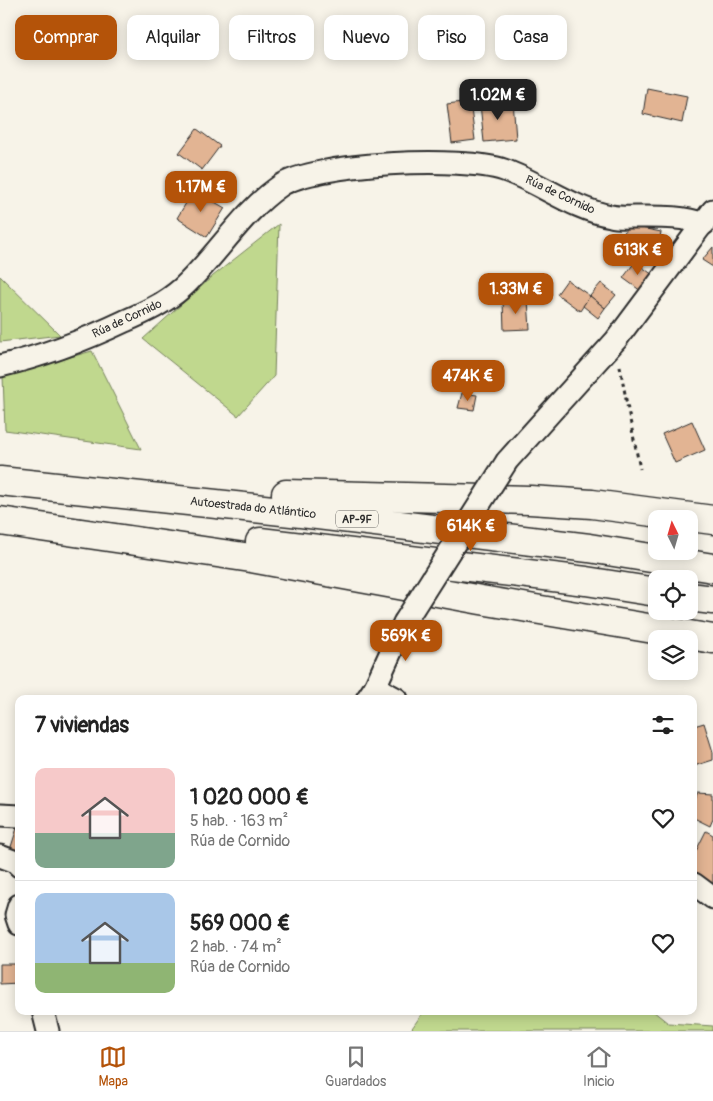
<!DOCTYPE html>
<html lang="es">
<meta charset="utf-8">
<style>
body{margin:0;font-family:Pangolin,sans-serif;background:#f2f2f2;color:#222;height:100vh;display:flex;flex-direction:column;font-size:19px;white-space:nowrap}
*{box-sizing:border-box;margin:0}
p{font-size:16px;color:#767676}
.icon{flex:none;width:28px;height:28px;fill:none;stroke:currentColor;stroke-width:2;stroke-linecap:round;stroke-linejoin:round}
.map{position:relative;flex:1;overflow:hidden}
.panel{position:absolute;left:15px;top:695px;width:682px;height:320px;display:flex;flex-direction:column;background:#fff;border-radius:10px;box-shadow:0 2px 12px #0003}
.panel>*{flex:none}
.guide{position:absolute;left:15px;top:15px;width:684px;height:45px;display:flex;gap:10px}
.needle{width:32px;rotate:355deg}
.controls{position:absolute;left:648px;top:510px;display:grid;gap:10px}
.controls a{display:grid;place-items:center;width:50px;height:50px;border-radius:10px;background:#fff;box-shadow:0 2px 12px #0003;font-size:25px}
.price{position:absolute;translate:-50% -42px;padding:0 11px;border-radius:10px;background:#b45309;color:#fff;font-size:16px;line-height:32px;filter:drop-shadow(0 1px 2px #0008)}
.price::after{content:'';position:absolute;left:50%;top:30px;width:15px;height:11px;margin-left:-8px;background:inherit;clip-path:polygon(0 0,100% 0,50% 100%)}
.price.current{background:#222;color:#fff}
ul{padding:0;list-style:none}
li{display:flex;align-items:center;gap:15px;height:125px;padding:0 20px}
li+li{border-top:1px solid #e0e0e0}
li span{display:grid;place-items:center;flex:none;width:140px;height:100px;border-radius:10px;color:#555}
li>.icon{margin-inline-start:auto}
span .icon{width:60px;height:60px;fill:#fffc;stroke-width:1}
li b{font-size:21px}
h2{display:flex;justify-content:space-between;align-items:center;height:60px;padding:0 20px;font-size:21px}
.pill{padding:0 18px;border-radius:10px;background:#fff;box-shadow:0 2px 12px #0003;font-size:18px;line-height:45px}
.pill.current{background:#b45309;color:#fff}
.dock{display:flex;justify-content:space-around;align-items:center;height:70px;border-top:1px solid #e0e0e0;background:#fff;font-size:14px;color:#767676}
.dock a{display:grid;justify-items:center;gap:2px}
.dock .current{color:#b45309}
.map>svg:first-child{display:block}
.green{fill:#c0d88e;stroke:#76825c}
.building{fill:#e2b493;stroke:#2b2b2b}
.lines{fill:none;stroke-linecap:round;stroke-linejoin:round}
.street-casing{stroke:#2b2b2b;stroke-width:25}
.highway-casing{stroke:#2b2b2b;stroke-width:31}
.path{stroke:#2b2b2b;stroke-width:3;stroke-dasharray:4 4;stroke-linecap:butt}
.street{stroke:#f7f3e8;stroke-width:21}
.highway{stroke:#f7f3e8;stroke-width:28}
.street-bridge-casing{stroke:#2b2b2b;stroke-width:25;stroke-linecap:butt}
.street-bridge{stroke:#f7f3e8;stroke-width:21}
.labels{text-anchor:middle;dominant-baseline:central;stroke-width:4;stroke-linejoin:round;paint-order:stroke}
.shield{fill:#f7f3e8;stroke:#686764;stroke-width:1}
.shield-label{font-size:11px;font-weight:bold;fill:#2b2b2b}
.street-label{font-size:12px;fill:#2b2b2b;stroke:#f7f3e8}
</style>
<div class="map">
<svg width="713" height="1031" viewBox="0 0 713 1031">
<rect width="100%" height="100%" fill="#f7f3e8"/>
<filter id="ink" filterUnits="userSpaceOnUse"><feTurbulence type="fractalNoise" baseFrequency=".02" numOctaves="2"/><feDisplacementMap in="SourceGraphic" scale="10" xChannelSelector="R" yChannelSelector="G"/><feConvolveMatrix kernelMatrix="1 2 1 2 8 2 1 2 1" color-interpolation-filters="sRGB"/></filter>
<g filter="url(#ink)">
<g class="green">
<polygon points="279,224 274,376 238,416 143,339 213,276"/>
<polygon points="0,276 60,335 0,342"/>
<polygon points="92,351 141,449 5,430 3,376"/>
<polygon points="424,1011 653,1011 668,1023 713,1026 713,1031 410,1031"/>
</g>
<g class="building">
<polygon points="647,88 687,96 682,123 643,114"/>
<polygon points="470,101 475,140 452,143 447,104"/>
<polygon points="513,101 516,139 484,142 480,104"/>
<polygon points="197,129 220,146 202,170 179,153"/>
<polygon points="194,190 225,208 207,237 177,218"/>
<polygon points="626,225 661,232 656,256 633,251 634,242 623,240"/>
<polygon points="713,247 713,267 702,260"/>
<polygon points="635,262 653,275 641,291 623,278"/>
<polygon points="567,280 590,296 580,311 557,294"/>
<polygon points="601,283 616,295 605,308 590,296"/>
<polygon points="590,296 605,308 598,318 583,306"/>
<polygon points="528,300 530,329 504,330 503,301"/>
<polygon points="462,393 477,395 474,410 458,408"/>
<polygon points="692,421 705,450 675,463 662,434"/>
<polygon points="704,723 713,752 713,760 694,766 694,726"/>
<polygon points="698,793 713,794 713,819 710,826 694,818 694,802"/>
<polygon points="17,828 19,828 19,852 10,850"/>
<polygon points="706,831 713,835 713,886 694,872 694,855"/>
<polygon points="0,964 18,964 19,983 0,984"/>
</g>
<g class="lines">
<g class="street-casing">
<g id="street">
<path d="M0 366C43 356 85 340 125 321 146 312 165 303 182 288 217 256 241 213 280 186 314 162 464 156 504 170 541 183 572 209 611 216 619 218 627 217 635 217 659 217 682 216 704 224"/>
<polyline points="507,461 616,340 713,210"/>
<polyline points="375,687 397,699"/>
<polyline points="367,699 375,687 404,623"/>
<polyline points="0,815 19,816"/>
<polyline points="0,856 16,862 19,866"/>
<polyline points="694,884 713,898"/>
<polyline points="19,905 16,915 19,924"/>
<polyline points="43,1011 48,1031"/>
</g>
</g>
<g class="highway-casing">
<g id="highway">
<polyline points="0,481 301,513 589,548 713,568"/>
<polyline points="286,494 530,500 592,504 713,520"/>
<polyline points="0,521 251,558 481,600 713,639"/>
<polyline points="260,542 586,581 656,592"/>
<polyline points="689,597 713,600"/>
</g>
</g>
<polyline class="path" points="620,366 627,405 640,469"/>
<use href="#street" class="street"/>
<use href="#highway" class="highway"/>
<g class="street-bridge-casing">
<polyline id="street-bridge" points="404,623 507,461"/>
</g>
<use href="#street-bridge" class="street-bridge"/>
</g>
</g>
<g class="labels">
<rect class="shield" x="336" y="510.5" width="42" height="17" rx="4"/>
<g class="shield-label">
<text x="357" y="519">AP-9F</text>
</g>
<g class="street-label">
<text transform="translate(560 195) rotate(25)">Rúa de Cornido</text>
<text transform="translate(127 319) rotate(-25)">Rúa de Cornido</text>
<text transform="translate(253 508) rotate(6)">Autoestrada do Atlántico</text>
</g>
</g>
</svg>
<div class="controls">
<a><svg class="needle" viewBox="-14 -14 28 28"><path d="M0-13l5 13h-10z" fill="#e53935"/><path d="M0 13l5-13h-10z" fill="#767676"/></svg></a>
<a><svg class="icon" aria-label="locate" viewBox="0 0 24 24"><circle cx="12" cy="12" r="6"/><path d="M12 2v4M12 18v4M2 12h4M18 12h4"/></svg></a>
<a><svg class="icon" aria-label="layers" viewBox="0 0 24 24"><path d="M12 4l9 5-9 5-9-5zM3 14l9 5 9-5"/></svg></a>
</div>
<b class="price current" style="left:498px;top:121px">1.02M €</b>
<b class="price" style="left:201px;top:213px">1.17M €</b>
<b class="price" style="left:638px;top:276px">613K €</b>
<b class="price" style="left:516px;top:315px">1.33M €</b>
<b class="price" style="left:468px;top:402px">474K €</b>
<b class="price" style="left:471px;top:552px">614K €</b>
<b class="price" style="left:406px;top:662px">569K €</b>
<div class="guide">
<a class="pill current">Comprar</a>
<a class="pill">Alquilar</a>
<a class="pill">Filtros</a>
<a class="pill">Nuevo</a>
<a class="pill">Piso</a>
<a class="pill">Casa</a>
</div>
<section class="panel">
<h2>7 viviendas<svg class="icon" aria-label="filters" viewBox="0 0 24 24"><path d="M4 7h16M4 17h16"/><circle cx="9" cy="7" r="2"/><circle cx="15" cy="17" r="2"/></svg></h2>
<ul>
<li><span style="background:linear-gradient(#f6c9c9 65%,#7fa58c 0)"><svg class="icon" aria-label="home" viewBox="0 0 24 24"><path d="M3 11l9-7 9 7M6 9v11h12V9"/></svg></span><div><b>1 020 000 €</b><p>5 hab. · 163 m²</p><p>Rúa de Cornido</p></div><svg class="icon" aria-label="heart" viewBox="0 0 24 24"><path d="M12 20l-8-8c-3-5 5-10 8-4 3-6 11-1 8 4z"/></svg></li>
<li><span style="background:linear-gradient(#a9c7e8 70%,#8fb573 0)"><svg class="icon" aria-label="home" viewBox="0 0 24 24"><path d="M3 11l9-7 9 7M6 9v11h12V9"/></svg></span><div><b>569 000 €</b><p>2 hab. · 74 m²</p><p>Rúa de Cornido</p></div><svg class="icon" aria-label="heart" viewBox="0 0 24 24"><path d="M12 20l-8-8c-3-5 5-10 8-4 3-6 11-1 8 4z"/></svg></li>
</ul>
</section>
</div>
<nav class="dock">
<a class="current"><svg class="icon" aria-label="map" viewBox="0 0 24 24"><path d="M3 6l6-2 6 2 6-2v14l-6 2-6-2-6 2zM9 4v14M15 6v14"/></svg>Mapa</a>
<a><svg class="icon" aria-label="saved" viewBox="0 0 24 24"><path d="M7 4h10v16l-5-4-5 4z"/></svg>Guardados</a>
<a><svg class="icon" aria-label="home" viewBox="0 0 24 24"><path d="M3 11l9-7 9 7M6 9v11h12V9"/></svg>Inicio</a>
</nav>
